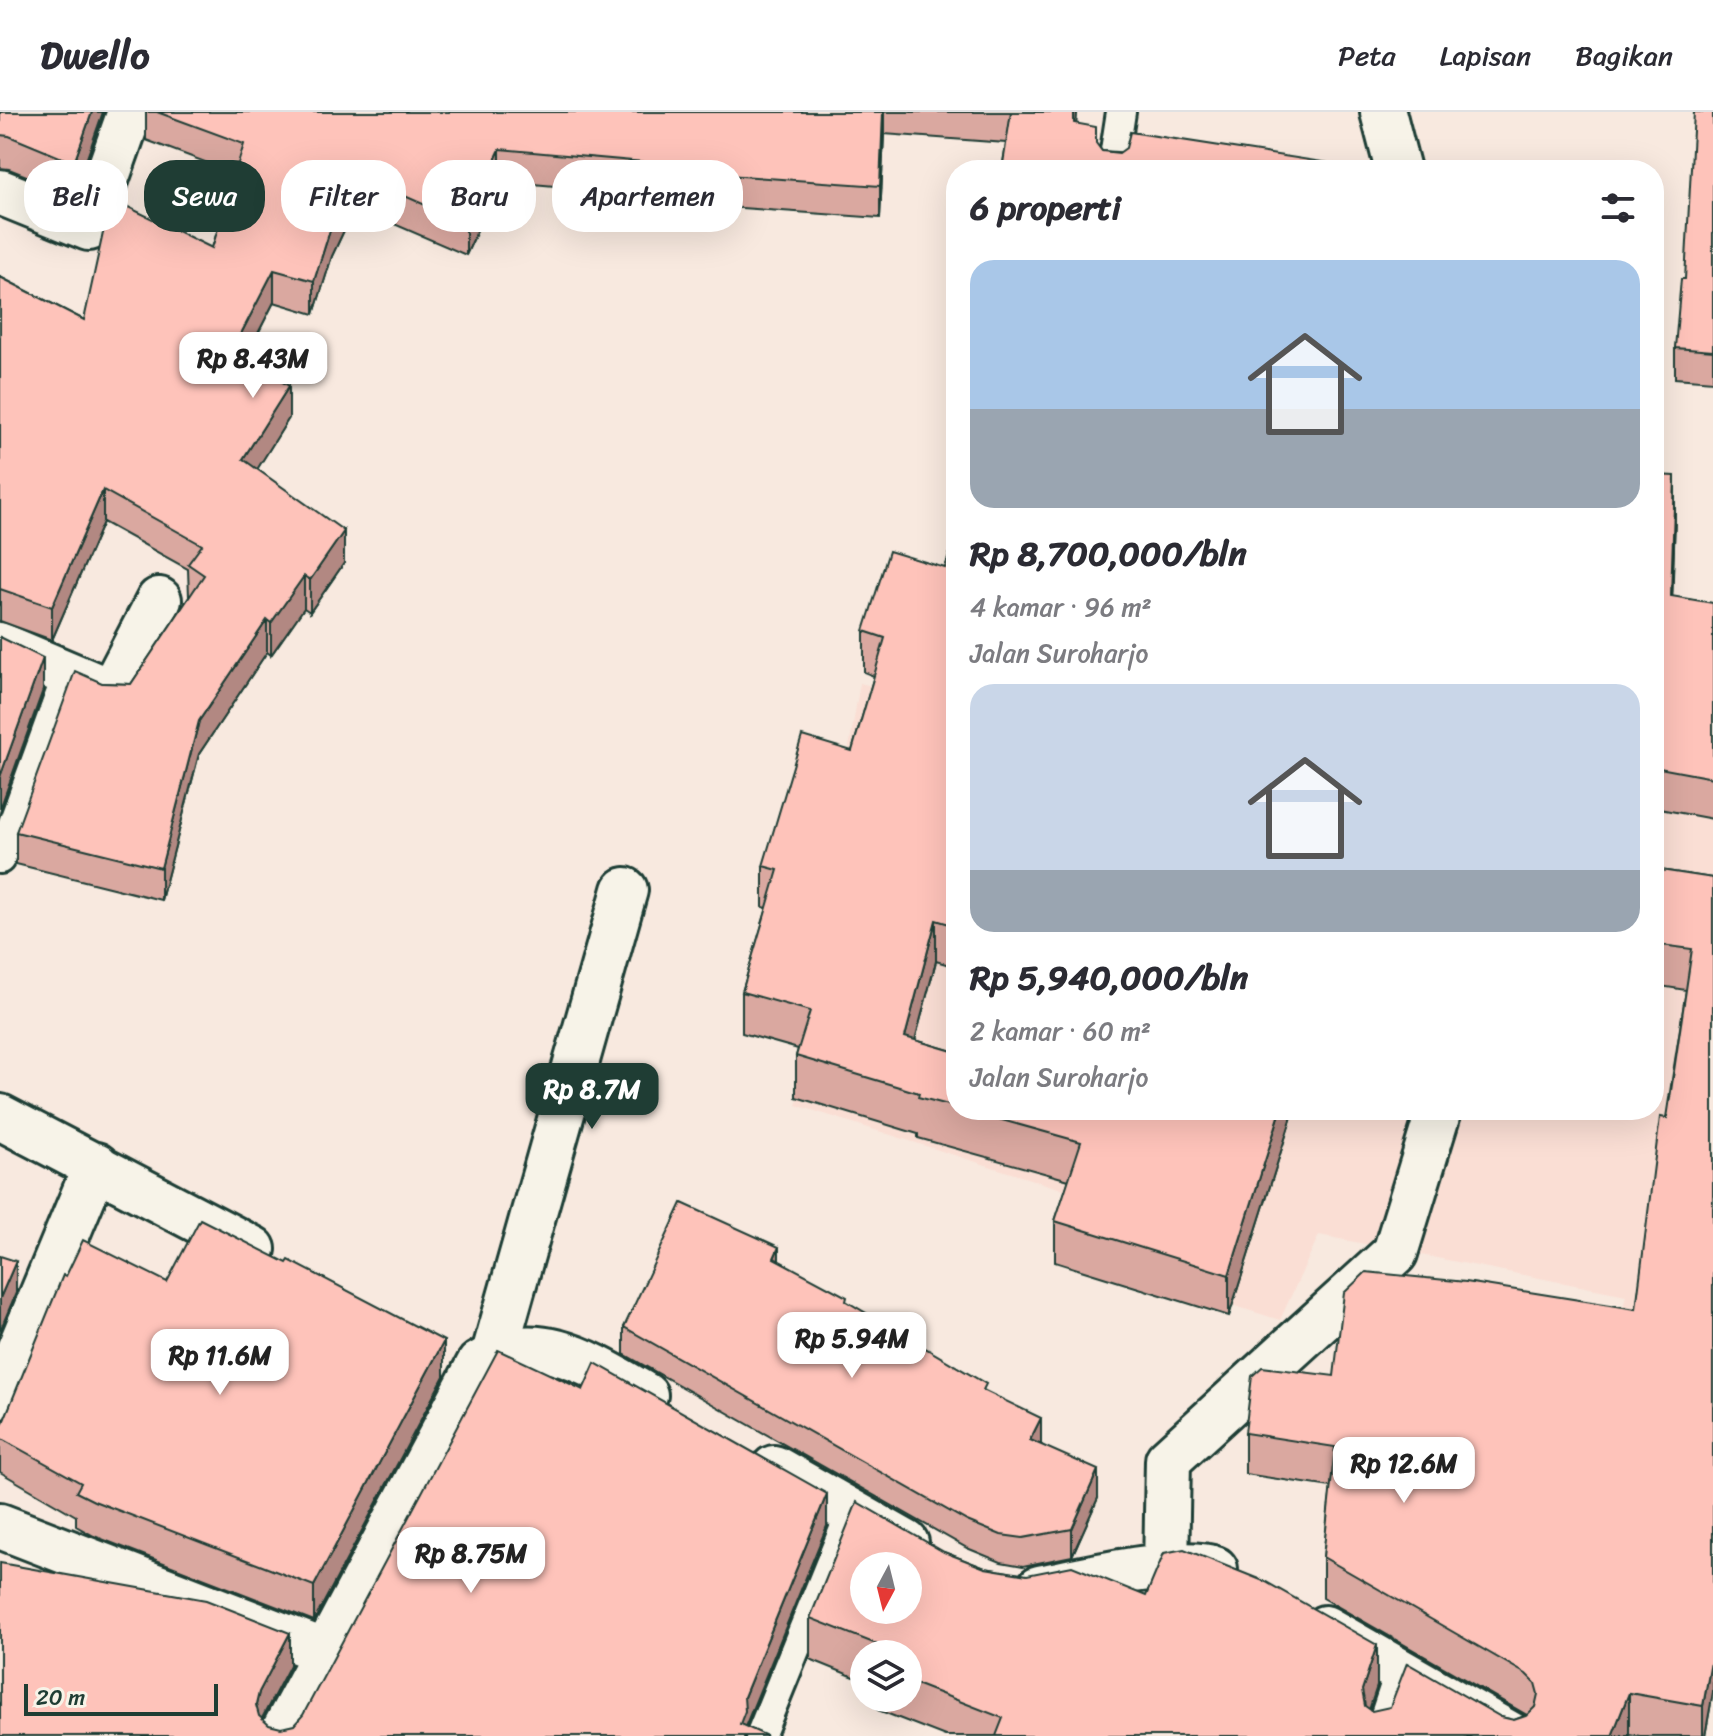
<!DOCTYPE html>
<html lang="id">
<meta charset="utf-8">
<style>
body{margin:0;font-family:Sriracha,sans-serif;background:#f7f7f7;color:#2b2b33;height:100vh;display:flex;flex-direction:column;font-size:30px;white-space:nowrap}
*{box-sizing:border-box;margin:0}
p{font-size:26px;color:#7c7c81}
.icon{flex:none;width:44px;height:44px;fill:none;stroke:currentColor;stroke-width:2;stroke-linecap:round;stroke-linejoin:round}
.map{position:relative;flex:1;overflow:hidden}
.side{position:absolute;left:946px;top:48px;width:718px;height:960px;display:flex;flex-direction:column;background:#fff;border-radius:32px;box-shadow:0 8px 32px #0002}
.side>*{flex:none}
.banner{position:absolute;left:24px;top:48px;width:760px;height:72px;display:flex;gap:16px}
.needle{width:52px;rotate:187deg}
.controls{position:absolute;left:850px;top:1440px;display:grid;gap:16px}
.controls a{display:grid;place-items:center;width:72px;height:72px;border-radius:50%;background:#fff;box-shadow:0 8px 32px #0002;font-size:40px}
.scale{position:absolute;left:24px;bottom:20px;width:194px;box-sizing:border-box;padding-left:8px;border:4px solid #1f3d34;border-top:0;font-size:22px;line-height:28px;white-space:nowrap;color:#1f3d34;-webkit-text-stroke:6px #f7f3e8;paint-order:stroke}
.price{position:absolute;translate:-50% -68px;padding:0 18px;border-radius:16px;background:#fff;color:#222;font-size:26px;line-height:52px;filter:drop-shadow(0 2px 4px #0008)}
.price::after{content:'';position:absolute;left:50%;top:48px;width:24px;height:18px;margin-left:-12px;background:inherit;clip-path:polygon(0 0,100% 0,50% 100%)}
.price.on{background:#1f3d34;color:#fff}
ul{padding:0;list-style:none}
li{display:grid;align-content:center;gap:16px;height:424px;padding:0 24px}
li span{display:grid;place-items:center;height:248px;border-radius:24px;color:#555}
li>.icon{margin-inline-start:auto}
span .icon{width:144px;height:144px;fill:#fffc;stroke-width:1}
li b{font-size:34px}
h2{display:flex;justify-content:space-between;align-items:center;height:96px;padding:0 24px;font-size:34px}
.pill{padding:0 28px;border-radius:32px;background:#fff;box-shadow:0 8px 32px #0002;font-size:28px;line-height:72px}
.pill.on{background:#1f3d34;color:#fff}
header{display:flex;align-items:center;gap:48px;box-sizing:border-box;height:112px;padding:0 40px;background:#fff;border-bottom:2px solid #e1e1e2}
header strong{font-size:38px}
nav{display:flex;gap:44px;margin-inline-start:auto;font-size:28px}
.map>svg:first-child{display:block}
.built{fill:#faded4}
.lines{fill:none;stroke-linecap:round;stroke-linejoin:round}
.service-casing{stroke:#1f3d34;stroke-width:34}
.minor-casing{stroke:#1f3d34;stroke-width:50}
.service{stroke:#f7f3e8;stroke-width:28}
.minor{stroke:#f7f3e8;stroke-width:44}
.wall{fill:#daa8a0;stroke:#1f3d34;stroke-width:2}
.shaded-wall{fill:#b28882;stroke:#1f3d34;stroke-width:2}
.building{fill:#fec3ba;stroke:#1f3d34;stroke-width:2;fill-rule:evenodd}
</style>
<header>
<strong>Dwello</strong>
<nav><a>Peta</a><a>Lapisan</a><a>Bagikan</a></nav>
</header>
<div class="map">
<svg width="1713" height="1624" viewBox="0 0 1713 1624">
<rect width="100%" height="100%" fill="#f8e9df"/>
<filter id="ink" filterUnits="userSpaceOnUse"><feTurbulence type="fractalNoise" baseFrequency=".0125" numOctaves="2"/><feDisplacementMap in="SourceGraphic" scale="16" xChannelSelector="R" yChannelSelector="G"/><feConvolveMatrix kernelMatrix="1 2 1 2 8 2 1 2 1" color-interpolation-filters="sRGB"/></filter>
<g filter="url(#ink)">
<polygon class="built" points="1654,535 1713,548 1713,1244 1616,1226 1626,1183 1319,1123 1280,1208 1055,1138 1071,1080 796,993 860,833 843,671 860,571 956,596 956,998 1654,998"/>
<g class="lines">
<g class="service-casing">
<g id="service">
<polyline points="1112,58 1121,0"/>
<polyline points="0,747 67,563"/>
<polyline points="760,1624 851,1400"/>
<polyline points="1378,1624 1400,1558"/>
</g>
</g>
<g class="minor-casing">
<g id="minor">
<polyline points="1383,0 1398,58"/>
<polyline points="0,80 89,116 130,0"/>
<polyline points="0,533 111,580 159,488"/>
<polyline points="0,1005 253,1137"/>
<polyline points="494,1242 625,778"/>
<polyline points="0,1284 96,1053"/>
<polyline points="774,1356 906,1431"/>
<polyline points="0,1414 323,1539"/>
<polyline points="1166,1457 1168,1348 1395,1141 1439,998"/>
<path d="M1039 1476C1080 1468 1180 1444 1215 1457"/>
<polyline points="1325,1516 1513,1624"/>
<path d="M281 1624 479 1252C536 1214 594 1254 645 1283"/>
</g>
</g>
<use href="#service" class="service"/>
<use href="#minor" class="minor"/>
</g>
<g class="wall">
<polygon points="0,0 103,0 74,83 9,57 0,56"/>
<polygon points="146,0 1077,0 1076,12 1096,32 1102,39 1361,56 1002,58 1006,31 884,22 880,106 643,89 643,82 500,69 466,143 355,95 332,144 314,202 274,190 245,247 289,306 257,357 344,451 310,500 304,496 271,543 267,540 199,642 161,788 16,752 16,720 102,571 131,572 189,485 188,457 103,410 52,528 0,509 0,165 84,208 212,136 235,61 146,28"/>
<polygon points="1713,0 1713,269 1675,266 1675,236"/>
<polygon points="1654,363 1675,405 1672,485 1713,491 1713,707 1654,696"/>
<polygon points="956,423 956,855 936,849 915,928 956,940 956,998 1294,998 1229,1204 1055,1150 1055,1109 1069,1068 918,1026 918,1022 796,985 796,944 798,937 742,921 742,880 767,796 763,795 763,754 852,639 874,564 864,560 864,519 945,456"/>
<polygon points="1654,757 1713,766 1713,1580 1705,1624 1640,1624 1629,1622 1629,1624 945,1624 878,1598 878,1586 908,1586 908,1542 864,1542 864,1569 810,1547 810,1506 944,1440 985,1456 1146,1484 1377,1574 1369,1597 1372,1599 1501,1605 1514,1608 1527,1603 1323,1486 1323,1445 1331,1375 1245,1362 1245,1321 1334,1264 1636,1197 1686,878 1654,873"/>
<polygon points="779,1149 847,1190 986,1280 1098,1386 1072,1444 1023,1454 1001,1450 967,1436 624,1242 624,1215"/>
<polygon points="66,1164 167,1170 444,1264 314,1509 94,1424 76,1414 76,1404 0,1360 0,1318"/>
</g>
<g class="shaded-wall">
<polygon points="92,0 103,0 74,83 74,51"/>
<polygon points="884,0 884,22 880,106 880,74"/>
<polygon points="1074,0 1077,0 1074,44"/>
<polygon points="500,37 500,69 466,143 466,111"/>
<polygon points="355,62 355,95 332,144 314,202 314,169 332,112"/>
<polygon points="274,158 274,190 232,272 232,239"/>
<polygon points="289,274 289,306 243,380 243,347"/>
<polygon points="1675,364 1675,405 1671,526 1671,484"/>
<polygon points="103,378 103,410 52,528 52,495"/>
<polygon points="344,419 344,451 310,500 310,468"/>
<polygon points="304,464 304,496 271,543 271,511"/>
<polygon points="267,508 267,540 199,642 161,788 161,756 199,609"/>
<polygon points="43,546 43,578 0,697 0,665"/>
<polygon points="936,808 936,849 905,966 905,925"/>
<polygon points="1281,998 1294,998 1229,1204 1229,1163"/>
<polygon points="779,1135 779,1163 774,1146"/>
<polygon points="16,1149 16,1181 0,1219 0,1186"/>
<polygon points="444,1229 444,1264 314,1509 314,1474"/>
<polygon points="1041,1306 1041,1333 1030,1328"/>
<polygon points="1098,1358 1098,1386 1072,1444 1072,1417"/>
<polygon points="827,1382 827,1414 745,1615 740,1612 744,1585"/>
<polygon points="290,1521 290,1553 259,1612 256,1593 259,1580"/>
<polygon points="1377,1533 1377,1574 1362,1619 1362,1578"/>
<polygon points="1713,1539 1713,1580 1705,1624 1703,1624 1703,1594"/>
<polygon points="1629,1581 1629,1624 1612,1624"/>
</g>
<g class="building">
<polygon points="0,0 92,0 74,51 9,24 0,23"/>
<polygon points="157,0 883,0 880,74 643,57 643,50 500,37 466,111 355,62 332,112 314,169 274,158 232,239 289,274 243,347 344,419 310,468 304,464 271,511 267,508 199,609 161,756 16,720 75,559 102,571 131,572 204,463 188,452 202,433 103,378 52,495 0,477 0,165 84,208 108,98 114,88 212,136 244,32"/>
<polygon points="1011,0 1074,0 1074,11 1096,15 1096,31 1102,39 1119,41 1126,36 1130,20 1361,56 1361,58 1002,58"/>
<polygon points="1694,0 1713,0 1713,239 1675,236 1681,167 1685,167"/>
<polygon points="1654,363 1675,364 1671,484 1713,491 1713,666 1654,655"/>
<polygon points="956,423 956,814 936,808 905,925 956,940 956,995 918,985 919,981 796,944 810,899 742,880 778,758 763,754 802,624 852,639 885,526 864,519 889,439 945,456"/>
<polygon points="0,525 43,546 0,665"/>
<path d="M1654 757 1713 766V1539L1703 1594 1629 1581 1612 1624H996L1003 1606 908 1569V1542H887L889 1537 810 1506 857 1390 944 1440 985 1456 1027 1463 1072 1454 1146 1484 1164 1441 1184 1437 1266 1470 1377 1533 1362 1578 1365 1594 1372 1599 1390 1595 1407 1551 1501 1605 1514 1608 1526 1604 1535 1595 1538 1582 1535 1571 1526 1562 1323 1445 1335 1335 1245 1321 1252 1264 1262 1255 1334 1264 1344 1181 1366 1160 1466 1170 1636 1197 1660 1005 1667 1006 1692 837 1654 832ZM864 1454H908V1498H864Z"/>
<polygon points="966,998 1281,998 1229,1163 1055,1109 1081,1030"/>
<polygon points="682,1091 779,1135 774,1146 847,1185 846,1189 986,1272 983,1278 1041,1306 1030,1328 1098,1358 1072,1417 1023,1426 1001,1423 967,1409 624,1215"/>
<polygon points="200,1107 287,1151 289,1148 444,1229 314,1474 94,1389 76,1380 81,1371 0,1326 0,1318 63,1163 66,1164 83,1128 167,1170"/>
<polygon points="0,1144 16,1149 0,1186"/>
<polygon points="498,1238 583,1278 595,1251 827,1382 744,1585 745,1599 740,1612 767,1624 0,1624 0,1451 206,1488 290,1521 259,1580 256,1593 259,1604 269,1613 281,1616 294,1613 303,1603"/>
</g>
</g>
</svg>
<div class="controls">
<a><svg class="needle" viewBox="-14 -14 28 28"><path d="M0-13l5 13h-10z" fill="#e53935"/><path d="M0 13l5-13h-10z" fill="#7c7c81"/></svg></a>
<a><svg class="icon" aria-label="layers" viewBox="0 0 24 24"><path d="M12 4l9 5-9 5-9-5zM3 14l9 5 9-5"/></svg></a>
</div>
<div class="scale">20 m</div>
<b class="price" style="left:253px;top:288px">Rp 8.43M</b>
<b class="price on" style="left:592px;top:1019px">Rp 8.7M</b>
<b class="price" style="left:852px;top:1268px">Rp 5.94M</b>
<b class="price" style="left:220px;top:1285px">Rp 11.6M</b>
<b class="price" style="left:1404px;top:1393px">Rp 12.6M</b>
<b class="price" style="left:471px;top:1483px">Rp 8.75M</b>
<div class="banner">
<a class="pill">Beli</a>
<a class="pill on">Sewa</a>
<a class="pill">Filter</a>
<a class="pill">Baru</a>
<a class="pill">Apartemen</a>
</div>
<section class="side">
<h2>6 properti<svg class="icon" aria-label="filters" viewBox="0 0 24 24"><path d="M4 7h16M4 17h16"/><circle cx="9" cy="7" r="2"/><circle cx="15" cy="17" r="2"/></svg></h2>
<ul>
<li><span style="background:linear-gradient(#a9c7e8 60%,#9aa5b1 0)"><svg class="icon" aria-label="home" viewBox="0 0 24 24"><path d="M3 11l9-7 9 7M6 9v11h12V9"/></svg></span><div><b>Rp 8,700,000/bln</b><p>4 kamar · 96 m²</p><p>Jalan Suroharjo</p></div></li>
<li><span style="background:linear-gradient(#c9d6e8 75%,#9aa5b1 0)"><svg class="icon" aria-label="home" viewBox="0 0 24 24"><path d="M3 11l9-7 9 7M6 9v11h12V9"/></svg></span><div><b>Rp 5,940,000/bln</b><p>2 kamar · 60 m²</p><p>Jalan Suroharjo</p></div></li>
</ul>
</section>
</div>
